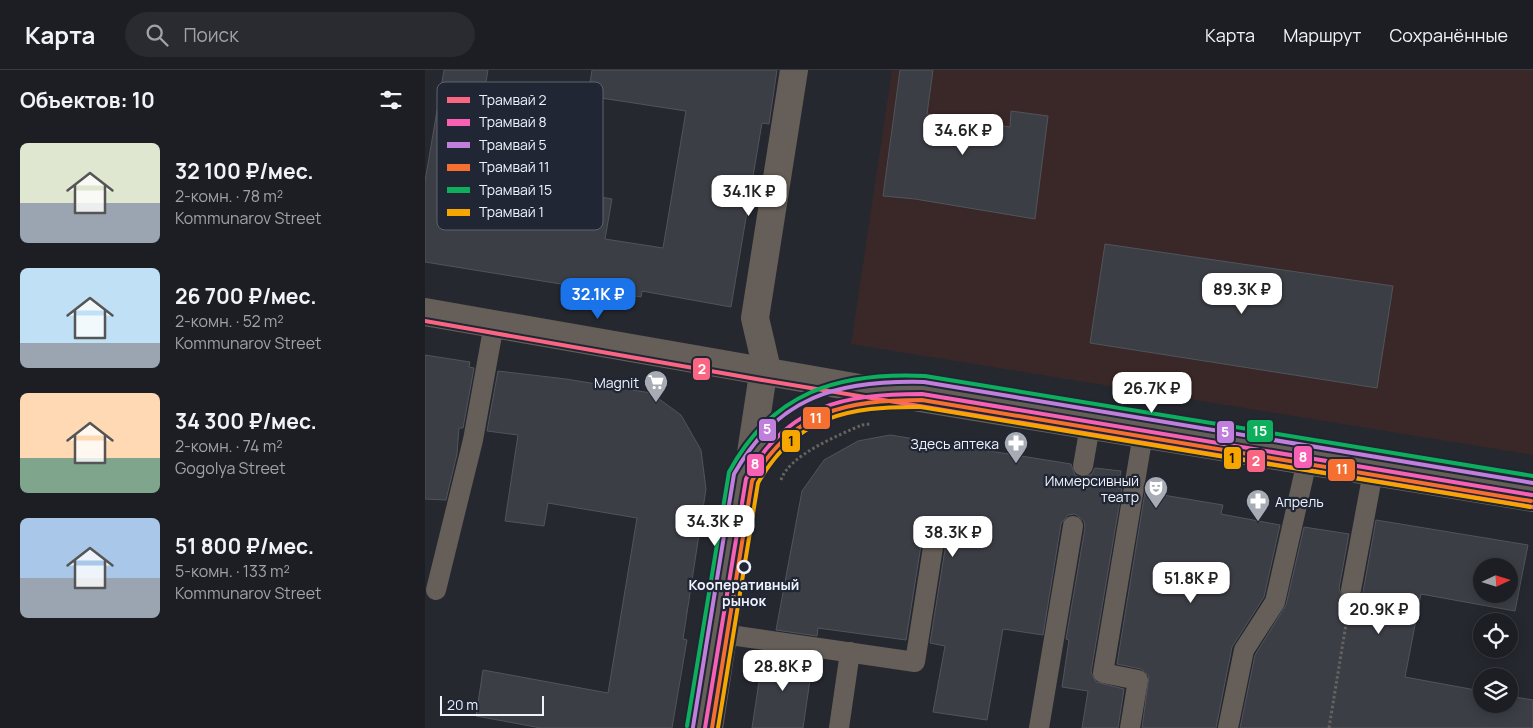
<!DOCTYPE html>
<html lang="ru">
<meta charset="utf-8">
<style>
body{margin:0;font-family:Manrope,sans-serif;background:#292b30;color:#f1f3f6;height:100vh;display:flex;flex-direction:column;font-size:19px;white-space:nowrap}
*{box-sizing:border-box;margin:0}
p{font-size:16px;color:#a0a2a6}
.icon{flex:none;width:28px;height:28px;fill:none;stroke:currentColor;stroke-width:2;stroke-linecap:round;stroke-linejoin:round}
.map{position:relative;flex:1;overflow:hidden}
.panel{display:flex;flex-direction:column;background:#1c1e23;width:425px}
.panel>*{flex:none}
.needle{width:32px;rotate:86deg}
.fabs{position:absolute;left:1048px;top:488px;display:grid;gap:10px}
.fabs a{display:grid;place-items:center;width:45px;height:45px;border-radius:50%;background:#1c1e23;box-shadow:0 2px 12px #0003,0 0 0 1px #3a3c41;font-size:25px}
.scale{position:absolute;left:15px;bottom:12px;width:104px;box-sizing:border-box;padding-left:5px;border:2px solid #edf2fc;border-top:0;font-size:14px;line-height:18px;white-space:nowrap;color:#edf2fc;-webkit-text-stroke:4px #202634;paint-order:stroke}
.price{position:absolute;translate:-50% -42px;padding:0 11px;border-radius:10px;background:#fff;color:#222;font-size:16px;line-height:32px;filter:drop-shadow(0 1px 2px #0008)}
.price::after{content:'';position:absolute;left:50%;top:30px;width:15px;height:11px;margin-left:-8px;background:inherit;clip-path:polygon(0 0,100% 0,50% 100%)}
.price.on{background:#1a73e8;color:#fff}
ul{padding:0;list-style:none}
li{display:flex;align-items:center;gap:15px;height:125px;padding:0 20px}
li span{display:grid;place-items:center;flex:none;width:140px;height:100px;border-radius:8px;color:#555}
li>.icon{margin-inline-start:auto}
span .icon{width:60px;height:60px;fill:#fffc;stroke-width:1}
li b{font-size:21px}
h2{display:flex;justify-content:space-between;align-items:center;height:60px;padding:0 20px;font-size:21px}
header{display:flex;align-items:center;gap:30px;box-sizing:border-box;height:70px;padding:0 25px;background:#1c1e23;border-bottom:1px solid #3a3c41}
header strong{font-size:24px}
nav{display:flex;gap:28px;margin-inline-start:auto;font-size:18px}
.search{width:350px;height:45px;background:#292b30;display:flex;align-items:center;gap:12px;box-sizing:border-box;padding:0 18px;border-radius:28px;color:#a0a2a6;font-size:19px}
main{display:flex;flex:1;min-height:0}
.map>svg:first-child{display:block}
.commercial{fill:#392827}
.building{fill:#3c3e46;stroke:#51545a;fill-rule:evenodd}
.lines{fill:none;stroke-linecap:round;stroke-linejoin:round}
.path{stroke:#666360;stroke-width:3;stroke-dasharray:2.5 2.5;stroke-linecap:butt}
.lane{stroke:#665e58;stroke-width:20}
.street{stroke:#665e58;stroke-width:28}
.tram-1-casing{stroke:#202634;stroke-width:8}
.tram-2-casing{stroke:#202634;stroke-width:8}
.tram-3-casing{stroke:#202634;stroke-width:8}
.tram-4-casing{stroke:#202634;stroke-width:8}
.tram-5-casing{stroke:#202634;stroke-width:8}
.tram-6-casing{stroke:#202634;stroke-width:8}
.tram-1{stroke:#fa6682;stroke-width:4}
.tram-2{stroke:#f860b3;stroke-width:4}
.tram-3{stroke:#c07fdc;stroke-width:4}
.tram-4{stroke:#f46f30;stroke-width:4}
.tram-5{stroke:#0daf5c;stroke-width:4}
.tram-6{stroke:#f7a600;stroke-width:4}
.stop-dot{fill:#202634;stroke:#edf2fc;stroke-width:2.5}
.labels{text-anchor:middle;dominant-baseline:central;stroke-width:4.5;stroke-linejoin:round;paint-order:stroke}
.poi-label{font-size:14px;fill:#edf2fc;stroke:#202634;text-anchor:end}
.stop-label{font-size:14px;font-weight:bold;fill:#edf2fc;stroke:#202634}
.key{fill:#202634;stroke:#5e6370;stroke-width:1}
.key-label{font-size:14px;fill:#edf2fc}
.line-badge{stroke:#202634;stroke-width:2}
.badge-label{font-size:14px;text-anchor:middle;font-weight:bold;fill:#fff}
.pale-badge-label{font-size:14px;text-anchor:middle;font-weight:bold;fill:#111}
</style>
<header>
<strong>Карта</strong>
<div class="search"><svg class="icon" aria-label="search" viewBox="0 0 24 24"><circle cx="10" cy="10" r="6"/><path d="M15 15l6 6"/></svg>Поиск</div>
<nav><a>Карта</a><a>Маршрут</a><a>Сохранённые</a></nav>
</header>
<main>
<section class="panel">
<h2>Объектов: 10<svg class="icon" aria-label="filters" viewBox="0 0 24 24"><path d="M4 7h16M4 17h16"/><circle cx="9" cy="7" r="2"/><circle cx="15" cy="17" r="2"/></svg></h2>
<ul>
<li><span style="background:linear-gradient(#dfe7d0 60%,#9aa5b1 0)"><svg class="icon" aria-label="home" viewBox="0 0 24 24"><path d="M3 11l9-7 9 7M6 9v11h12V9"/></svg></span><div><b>32 100 ₽/мес.</b><p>2-комн. · 78 m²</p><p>Kommunarov Street</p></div></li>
<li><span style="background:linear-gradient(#bfe0f5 75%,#9aa5b1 0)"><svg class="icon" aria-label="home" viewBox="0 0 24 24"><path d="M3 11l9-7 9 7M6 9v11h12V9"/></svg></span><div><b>26 700 ₽/мес.</b><p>2-комн. · 52 m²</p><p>Kommunarov Street</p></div></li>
<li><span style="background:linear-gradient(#ffd9b3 65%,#7fa58c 0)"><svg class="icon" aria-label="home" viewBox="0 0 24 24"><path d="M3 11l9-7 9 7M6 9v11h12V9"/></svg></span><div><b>34 300 ₽/мес.</b><p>2-комн. · 74 m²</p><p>Gogolya Street</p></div></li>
<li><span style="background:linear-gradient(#a9c7e8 60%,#9aa5b1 0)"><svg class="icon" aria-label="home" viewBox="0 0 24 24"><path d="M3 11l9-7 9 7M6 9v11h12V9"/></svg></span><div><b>51 800 ₽/мес.</b><p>5-комн. · 133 m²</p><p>Kommunarov Street</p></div></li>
</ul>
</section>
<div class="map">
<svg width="1108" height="658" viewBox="0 0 1108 658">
<rect width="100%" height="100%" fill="#25282f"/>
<polygon class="commercial" points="467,0 1108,0 1108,385 426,274"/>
<g class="building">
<polygon points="19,0 63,0 39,146 110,158 117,117 187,129 180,169 238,178 261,41 163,26 167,0 352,0 344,54 337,53 306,237 217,221 216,227 0,192 0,111"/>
<polygon points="475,0 508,0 502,44 585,57 586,41 623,46 610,149 490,129 458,126"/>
<polygon points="680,174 968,216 952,318 665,273"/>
<polygon points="0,285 45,292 44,297 49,298 38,358 34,358 32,384 21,430 0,429"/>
<polygon points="73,301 141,309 226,323 256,345 276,380 281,419 258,569 262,570 247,658 116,658 51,646 58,600 183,623 212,448 123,433 119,456 80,451 93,365 62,361"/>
<polygon points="465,365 646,394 650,405 656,408 667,404 670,398 696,401 693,418 697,419 666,602 671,612 699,619 693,658 657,658 663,621 637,617 644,570 641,569 660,458 659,451 650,444 643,445 636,454 618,565 578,559 562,650 508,642 520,576 505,573 521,473 520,466 511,459 504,460 497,469 481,570 393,558 392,566 351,560 377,421 399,390 433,371"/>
<polygon points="720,422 798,435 796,444 855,455 839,527 807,577 791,658 717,658 724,606 716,599 692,594"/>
<path d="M951 450 1103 475 1090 541 996 524 980 607 1056 621V634H1084V626L1108 630V658H815L830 585 861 535 879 457 924 464 914 518 918 529 929 531 938 522ZM1056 496H1084V524H1056Z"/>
<polygon points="347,583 388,589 378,658 327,658 338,585 346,586"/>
</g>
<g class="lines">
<g class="path">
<path d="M356 410C364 385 414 365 437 355L445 354"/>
<polyline points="904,658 922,548"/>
</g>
<g class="lane">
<polyline points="658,396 665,356"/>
<polyline points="11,520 48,370 69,254"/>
<polyline points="926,520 948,402"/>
<polyline points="298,564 490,592 509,471"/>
<polyline points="414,658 425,582"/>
<polyline points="614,658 648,456"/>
<polyline points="705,658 713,610 678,603 718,364"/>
<polyline points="803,658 819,580 850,532 882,391"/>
</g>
<g class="street">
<polyline points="0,242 446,320 1108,428"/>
<polyline points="284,658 340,291 330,248 369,0"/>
</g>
<g class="tram-1-casing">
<polyline id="tram-1" points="0,251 337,310 1108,437"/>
</g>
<g class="tram-2-casing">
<path id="tram-2" d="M280 658 321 409C362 335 418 324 497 324L1107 425"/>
</g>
<g class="tram-3-casing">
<path id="tram-3" d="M268 657 309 404C353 326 413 310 499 312L1108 413"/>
</g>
<g class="tram-4-casing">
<path id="tram-4" d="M287 658 327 411C367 341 421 330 497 330L1106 431"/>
</g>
<g class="tram-5-casing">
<path id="tram-5" d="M262 656 304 402C347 322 413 302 500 306L1108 406"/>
</g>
<g class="tram-6-casing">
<path id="tram-6" d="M293 658 333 413C371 346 424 336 496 337L1105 437"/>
</g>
<use href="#tram-1" class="tram-1"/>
<use href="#tram-2" class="tram-2"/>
<use href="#tram-3" class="tram-3"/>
<use href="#tram-4" class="tram-4"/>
<use href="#tram-5" class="tram-5"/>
<use href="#tram-6" class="tram-6"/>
</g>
<defs>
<g id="supermarket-pin" transform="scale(1.25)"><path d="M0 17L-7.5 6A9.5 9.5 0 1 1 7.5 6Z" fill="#a7abb4" stroke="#202634"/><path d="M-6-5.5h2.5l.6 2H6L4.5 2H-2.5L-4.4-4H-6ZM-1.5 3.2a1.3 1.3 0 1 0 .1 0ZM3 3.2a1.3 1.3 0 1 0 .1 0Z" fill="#fff"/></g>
<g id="pharmacy-pin" transform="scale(1.25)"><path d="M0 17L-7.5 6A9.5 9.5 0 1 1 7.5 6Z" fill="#a7abb4" stroke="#202634"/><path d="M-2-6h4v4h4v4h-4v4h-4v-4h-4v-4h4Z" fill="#fff"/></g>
<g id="theatre-pin" transform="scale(1.25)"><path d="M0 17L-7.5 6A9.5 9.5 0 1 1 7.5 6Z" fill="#a7abb4" stroke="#202634"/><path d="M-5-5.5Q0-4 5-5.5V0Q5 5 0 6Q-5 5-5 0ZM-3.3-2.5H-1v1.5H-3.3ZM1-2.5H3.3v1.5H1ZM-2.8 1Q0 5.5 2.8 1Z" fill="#fff"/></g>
</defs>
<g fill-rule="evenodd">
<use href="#supermarket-pin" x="231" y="312"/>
<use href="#pharmacy-pin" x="591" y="373"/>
<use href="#theatre-pin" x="731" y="418"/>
<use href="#pharmacy-pin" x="833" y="431"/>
</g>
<circle class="stop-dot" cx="319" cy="497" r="6"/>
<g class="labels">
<g class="poi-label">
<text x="214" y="312">Magnit</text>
<text x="574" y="373">Здесь аптека</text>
<text x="714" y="410">Иммерсивный<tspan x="714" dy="16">театр</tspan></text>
<text x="850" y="431" text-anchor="start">Апрель</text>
</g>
<g class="stop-label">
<text x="319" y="514">Кооперативный<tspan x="319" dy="16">рынок</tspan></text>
</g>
</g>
<rect x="12" y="12" width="166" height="148" rx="8" class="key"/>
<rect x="22" y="27" width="23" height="6" fill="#fa6682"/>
<rect x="22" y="49" width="23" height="7" fill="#f860b3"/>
<rect x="22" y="72" width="23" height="6" fill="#c07fdc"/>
<rect x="22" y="94" width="23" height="7" fill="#f46f30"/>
<rect x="22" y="117" width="23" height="6" fill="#0daf5c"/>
<rect x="22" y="139" width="23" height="7" fill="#f7a600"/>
<g class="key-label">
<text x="54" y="35">Трамвай 2</text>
<text x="54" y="57">Трамвай 8</text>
<text x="54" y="80">Трамвай 5</text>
<text x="54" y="102">Трамвай 11</text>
<text x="54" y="125">Трамвай 15</text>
<text x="54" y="147">Трамвай 1</text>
</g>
<g class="line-badge">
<rect x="267" y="287" width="19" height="24" rx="5" fill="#fa6682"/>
<rect x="377" y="336" width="29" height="24" rx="5" fill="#f46f30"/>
<rect x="333" y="348" width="19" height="24" rx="5" fill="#c07fdc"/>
<rect x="821" y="349" width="28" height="24" rx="5" fill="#0daf5c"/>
<rect x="791" y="350" width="19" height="24" rx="5" fill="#c07fdc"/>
<rect x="356" y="359" width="20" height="24" rx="5" fill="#f7a600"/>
<rect x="868" y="375" width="20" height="24" rx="5" fill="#f860b3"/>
<rect x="798" y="376" width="19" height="24" rx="5" fill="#f7a600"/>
<rect x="821" y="379" width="20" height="24" rx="5" fill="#fa6682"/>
<rect x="321" y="383" width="19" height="24" rx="5" fill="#f860b3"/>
<rect x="902" y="388" width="29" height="24" rx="5" fill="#f46f30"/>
</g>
<g class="badge-label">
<text x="277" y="304">2</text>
<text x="391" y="353">11</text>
<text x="342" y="364">5</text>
<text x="835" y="366">15</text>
<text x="800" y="367">5</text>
<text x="878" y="392">8</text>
<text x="831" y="396">2</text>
<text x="330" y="399">8</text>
<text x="917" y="404">11</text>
</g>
<g class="pale-badge-label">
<text x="366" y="376">1</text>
<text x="807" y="393">1</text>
</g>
</svg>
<div class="fabs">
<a><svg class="needle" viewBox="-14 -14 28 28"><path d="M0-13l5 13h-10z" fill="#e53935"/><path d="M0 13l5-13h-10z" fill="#a0a2a6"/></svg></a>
<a><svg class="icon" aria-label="locate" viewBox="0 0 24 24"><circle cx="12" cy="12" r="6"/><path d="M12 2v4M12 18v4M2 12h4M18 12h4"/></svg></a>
<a><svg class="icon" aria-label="layers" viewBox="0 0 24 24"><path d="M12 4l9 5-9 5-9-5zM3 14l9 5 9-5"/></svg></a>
</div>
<div class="scale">20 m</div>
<b class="price" style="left:538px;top:86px">34.6K ₽</b>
<b class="price" style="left:324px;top:147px">34.1K ₽</b>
<b class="price" style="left:817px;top:245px">89.3K ₽</b>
<b class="price on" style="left:173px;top:250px">32.1K ₽</b>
<b class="price" style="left:727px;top:344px">26.7K ₽</b>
<b class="price" style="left:290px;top:477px">34.3K ₽</b>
<b class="price" style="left:528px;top:488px">38.3K ₽</b>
<b class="price" style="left:766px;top:534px">51.8K ₽</b>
<b class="price" style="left:954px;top:565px">20.9K ₽</b>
<b class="price" style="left:358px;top:622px">28.8K ₽</b>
</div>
</main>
